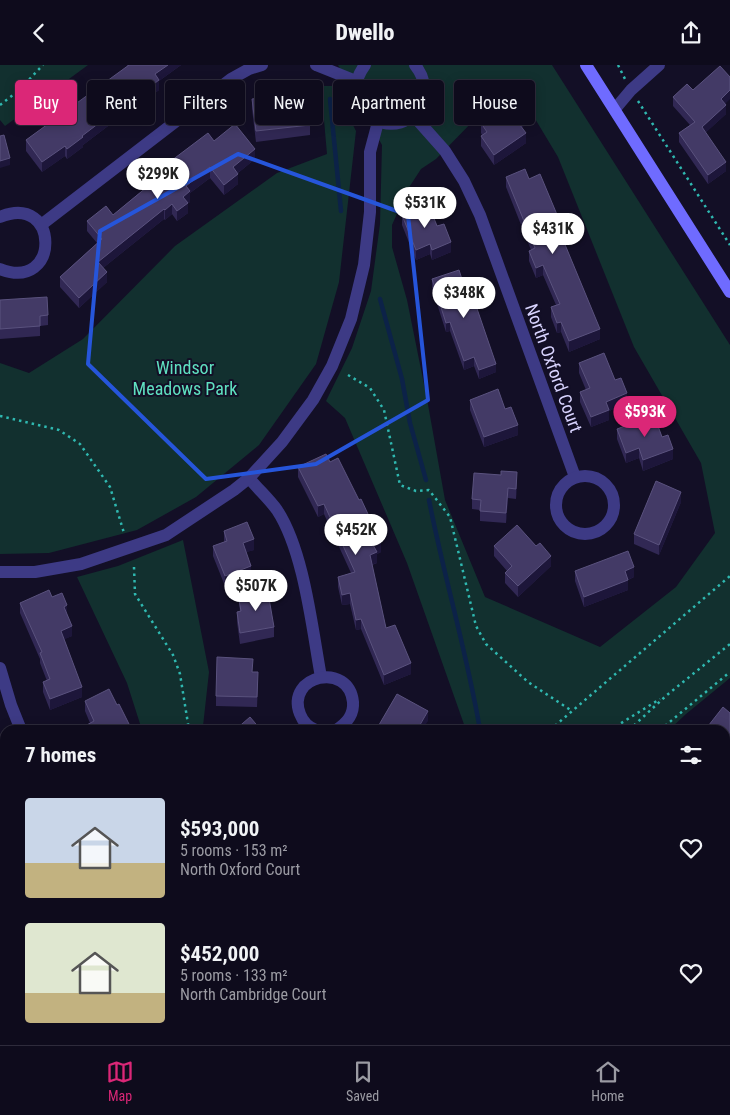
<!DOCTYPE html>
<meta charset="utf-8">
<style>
body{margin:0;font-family:"Roboto Condensed",sans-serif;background:#171425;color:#f1f3f6;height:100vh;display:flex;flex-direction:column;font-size:19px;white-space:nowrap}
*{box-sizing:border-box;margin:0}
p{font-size:16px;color:#9b9ba3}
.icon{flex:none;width:28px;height:28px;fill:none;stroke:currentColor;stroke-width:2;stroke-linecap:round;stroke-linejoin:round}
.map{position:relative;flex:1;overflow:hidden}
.side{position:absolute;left:0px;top:660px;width:730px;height:320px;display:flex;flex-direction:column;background:#0e0b1c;border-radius:15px 15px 0 0;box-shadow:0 2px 12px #0003,0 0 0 1px #2e2b3b}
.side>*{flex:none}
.hud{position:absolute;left:15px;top:15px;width:700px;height:45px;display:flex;gap:10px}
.price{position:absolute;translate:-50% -42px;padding:0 11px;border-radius:18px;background:#fff;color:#222;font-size:16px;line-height:32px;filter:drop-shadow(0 1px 2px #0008)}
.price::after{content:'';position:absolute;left:50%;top:30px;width:15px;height:11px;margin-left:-8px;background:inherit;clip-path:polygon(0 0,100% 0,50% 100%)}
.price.active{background:#db2777;color:#fff}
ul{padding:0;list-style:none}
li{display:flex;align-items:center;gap:15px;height:125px;padding:0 25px}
li span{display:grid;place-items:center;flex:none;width:140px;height:100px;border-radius:5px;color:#555}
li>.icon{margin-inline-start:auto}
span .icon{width:60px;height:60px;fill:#fffc;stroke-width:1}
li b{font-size:21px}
h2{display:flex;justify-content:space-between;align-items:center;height:60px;padding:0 25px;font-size:21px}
.pill{padding:0 18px;border-radius:5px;background:#0e0b1c;box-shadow:0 2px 12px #0003,0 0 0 1px #2e2b3b;font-size:18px;line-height:45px}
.pill.active{background:#db2777;color:#fff}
header{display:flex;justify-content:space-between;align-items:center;height:65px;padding:0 25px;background:#0e0b1c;font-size:22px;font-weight:800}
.dock{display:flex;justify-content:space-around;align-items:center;height:70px;border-top:1px solid #2e2b3b;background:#0e0b1c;font-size:14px;color:#9b9ba3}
.dock a{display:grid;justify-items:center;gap:2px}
.dock .active{color:#db2777}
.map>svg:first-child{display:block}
.green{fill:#12302f;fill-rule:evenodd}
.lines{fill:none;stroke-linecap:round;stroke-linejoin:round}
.stream{stroke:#0c2248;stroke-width:4.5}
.path{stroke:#2fb8b0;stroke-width:2.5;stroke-dasharray:2.5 4;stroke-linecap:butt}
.street{stroke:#3d3a85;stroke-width:12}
.secondary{stroke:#6f6bff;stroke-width:12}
.wall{fill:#312854}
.shaded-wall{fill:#1d163a}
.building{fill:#433a66;stroke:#5a527e}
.marked{fill:none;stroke:#2655da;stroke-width:4;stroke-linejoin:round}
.labels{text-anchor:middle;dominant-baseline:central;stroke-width:4;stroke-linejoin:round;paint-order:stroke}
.park-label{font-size:18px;fill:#5fe0c0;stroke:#130f26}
.street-label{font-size:18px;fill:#d9d4ff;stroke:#130f26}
</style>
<header><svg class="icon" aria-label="back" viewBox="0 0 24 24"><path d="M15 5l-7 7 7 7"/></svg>Dwello<svg class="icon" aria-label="share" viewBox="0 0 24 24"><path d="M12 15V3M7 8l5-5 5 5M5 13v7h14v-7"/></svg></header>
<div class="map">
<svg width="730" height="980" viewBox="0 0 730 980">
<rect width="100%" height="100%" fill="#130f26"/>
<g class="green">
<polygon points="0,0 88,0 5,61 0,55"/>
<path d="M338 0H552L730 280V613L686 649 669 665H466L407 498 345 353 326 336 352 283 371 226 380 159 382 80ZM516 22 558 92 634 282 701 398 715 468 676 522 600 582 485 532 445 435 427 334 407 235 392 182V160L408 124 421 104 436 94 480 49Z"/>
<polygon points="321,21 333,21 356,66 339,217 316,299 259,380 196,432 137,465 49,488 0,489 0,298 29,308 83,274 175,181 277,108 327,89"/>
<polygon points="183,475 209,607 203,661 204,665 142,665 127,618 77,512 118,501"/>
<polygon points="5,851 5,957 0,958 0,853"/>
</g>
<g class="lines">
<g class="stream">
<polyline points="330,34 341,146"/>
<polyline points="380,234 402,314 410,358 426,415"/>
<path d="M429 435C444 512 467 588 480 665"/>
</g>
<g class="path">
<polyline points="618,0 625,14"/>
<polyline points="638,36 730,180"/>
<polyline points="0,40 17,27 43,0"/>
<polyline points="348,310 370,323 384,345 400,420 416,426 429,425 450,452 476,561 486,579 528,617 572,646"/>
<polyline points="0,351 59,365 80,379 110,422 124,468"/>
<polyline points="134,502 135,529 173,590 180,609 189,665"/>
<polyline points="550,665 730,511"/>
<polyline points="610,665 660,634"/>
<polyline points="629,665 667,630 730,579"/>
<polyline points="660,665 730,607"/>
<polyline points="0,866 5,865"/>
<polyline points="0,898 5,897"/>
<polyline points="0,930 5,928"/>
<polyline points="480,975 484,980"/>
</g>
<g class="street">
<polyline points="316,0 356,16"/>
<path d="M365 0C330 48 404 84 422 36 427 23 423 10 415 0"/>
<polyline points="615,44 631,25 659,0"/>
<polyline points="413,50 445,86 464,116 480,150 575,412"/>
<path d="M0 152C60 127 61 228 0 204"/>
<polyline points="41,160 231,14 249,4 262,0"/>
<circle cx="585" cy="440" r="29"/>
<path d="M249 413C258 424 269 434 277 445 304 486 312 563 321 612"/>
<polyline points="0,507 35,507 81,499 166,470 234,425 249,413 282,377 313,335 332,301 351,254 364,200 370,147 370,87 378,57"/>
<polyline points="0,603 11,640 21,665"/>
<path d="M316 665C308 662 303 657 300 649 285 610 349 596 353 637 354 650 347 658 336 665"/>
<polyline points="192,975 196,980"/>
<polyline points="628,975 644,980"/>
</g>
<g class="secondary">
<polyline points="586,0 730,227"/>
<polyline points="725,841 730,842"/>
<polyline points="0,977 7,975"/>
</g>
</g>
<g class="wall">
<polygon points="127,0 181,0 159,16 159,25 147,34 145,33 83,80 83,82 67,94 65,91 42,107 26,86 26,75 127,2"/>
<polygon points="693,25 725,39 726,49 705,68 726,106 708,119 679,77 679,68 690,60 673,41 673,32"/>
<polygon points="252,34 310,60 310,70 256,77 252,44"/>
<polygon points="481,58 528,58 522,62 526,78 494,100 481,81 481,71 482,70 481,68"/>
<polygon points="214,76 255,94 238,108 238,119 224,130 210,113 190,128 190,137 188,138 188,148 177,156 172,149 165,155 164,154 103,203 107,217 79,243 60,222 60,212 97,178 87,166 87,156 113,150 143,125 143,117"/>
<polygon points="506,112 529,114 558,162 600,274 569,287 561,267 557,268 551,252 551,242 556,240 543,210 536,213 529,196 529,186 531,185 506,122"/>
<polygon points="424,146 437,161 451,187 432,195 430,189 416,195 402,160 402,150"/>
<polygon points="432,214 468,233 496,307 479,314 474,301 464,305 450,266 446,267 432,223"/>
<polygon points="0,235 48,250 48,260 40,261 40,271 0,274"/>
<polygon points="579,298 615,315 627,338 609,346 609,355 591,362 580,337 580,327 586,325 579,308"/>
<polygon points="470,335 505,344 518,370 484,382 470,345"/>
<polygon points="617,364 662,372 673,394 643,406 639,393 626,398 617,374"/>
<polygon points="330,397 381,487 377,489 377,498 372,500 386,563 411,609 384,620 361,564 356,565 350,539 342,540 338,522 338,512 351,508 324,449 318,452 298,412 298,402"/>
<polygon points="517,417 516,434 508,433 506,458 480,456 480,445 472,444 472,434"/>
<polygon points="681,437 659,490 634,479 634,469"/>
<polygon points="224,466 254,485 246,487 251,511 225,521 213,491 213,481 224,477"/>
<polygon points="494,481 536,481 551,501 518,532 505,518 505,508 507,506 494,491"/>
<polygon points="575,506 634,512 628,515 628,525 584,542 575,516"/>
<polygon points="250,525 274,562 274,572 240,579 237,557 237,547 240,547 239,535 250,533"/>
<polygon points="52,532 67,550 72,571 64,574 82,632 50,645 43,627 43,617 47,616 40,598 40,594 20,548 20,538"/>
<polygon points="252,607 258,618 257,642 216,641 216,631"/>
<polygon points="85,636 129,665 85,665 85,661 90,658 85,646"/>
<polygon points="730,718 730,765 725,759 725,722"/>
<polygon points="0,766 5,767 5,819 0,818"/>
<polygon points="725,925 730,926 730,980 727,980 723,975 725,975"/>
<polygon points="502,975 570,975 574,980 504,980 502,978"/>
</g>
<g class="shaded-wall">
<polygon points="168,0 181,0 159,16 159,25 147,34 147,24 155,9"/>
<polygon points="145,23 145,33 83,80 83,82 67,94 67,84 82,71"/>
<polygon points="730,25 730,34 721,43 721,34"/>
<polygon points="726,40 726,49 702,71 702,62"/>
<polygon points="528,48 528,58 517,66 517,56"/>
<polygon points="526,68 526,78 494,100 494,90"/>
<polygon points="65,81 65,91 42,107 42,97"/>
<polygon points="255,84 255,94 233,112 233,102"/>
<polygon points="10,93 10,100 0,103 0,96"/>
<polygon points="726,97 726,106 708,119 708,110"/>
<polygon points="210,102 210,113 190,128 190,137 183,142 183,132 186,121"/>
<polygon points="238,109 238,119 224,130 224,120"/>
<polygon points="188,138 188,148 177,156 177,146"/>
<polygon points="172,139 172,149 165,155 165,145"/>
<polygon points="164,144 164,154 98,207 98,197"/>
<polygon points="558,152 558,162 554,163 554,153"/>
<polygon points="451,177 451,187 432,195 432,185"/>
<polygon points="430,179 430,189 416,195 416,185"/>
<polygon points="543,200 543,210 536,213 536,203"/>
<polygon points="107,207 107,217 79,243 79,233"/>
<polygon points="450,257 450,266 446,267 446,258"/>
<polygon points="561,257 561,267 557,268 557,258"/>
<polygon points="600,264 600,274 569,287 569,276"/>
<polygon points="474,292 474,301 464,305 464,296"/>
<polygon points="496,299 496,307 479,314 479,305"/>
<polygon points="627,328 627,338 609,346 609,355 591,362 591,352 606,337"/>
<polygon points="518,360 518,370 484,382 484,372"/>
<polygon points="639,383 639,393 626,398 626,388"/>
<polygon points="673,384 673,394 643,406 643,395"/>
<polygon points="517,407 517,417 516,434 516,424"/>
<polygon points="508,423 508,433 506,458 506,448"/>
<polygon points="681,427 681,437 659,490 659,480"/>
<polygon points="324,439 324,449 318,452 318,441"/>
<polygon points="254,474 254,485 243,488 243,478"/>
<polygon points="381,477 381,487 377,489 377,498 370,500 370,490 373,480"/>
<polygon points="551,491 551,501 518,532 518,521"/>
<polygon points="251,501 251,511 225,521 225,511"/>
<polygon points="634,502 634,512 625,516 625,506"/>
<polygon points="628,515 628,525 584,542 584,532"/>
<polygon points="350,528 350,539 342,540 342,530"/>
<polygon points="67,540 67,550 64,542"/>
<polygon points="361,554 361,564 356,565 356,555"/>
<polygon points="72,561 72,571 61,576 61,566"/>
<polygon points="411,598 411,609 384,620 384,610"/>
<polygon points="82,622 82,632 50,645 50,634"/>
<polygon points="428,646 428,656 422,665 417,665"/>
<polygon points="129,659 129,665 121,665 121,662"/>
<polygon points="730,682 730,692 725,699 725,689"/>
<polygon points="512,975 515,975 515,980 510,980 510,977"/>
</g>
<g class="building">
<polygon points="129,0 168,0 155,9 159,15 147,24 145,23 82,71 83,72 67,84 65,81 42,97 26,75"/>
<polygon points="720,1 730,12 730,25 721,34 726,40 702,62 726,97 708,110 679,68 695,57 673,32 687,19 693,25"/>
<polygon points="306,27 310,60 256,66 252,34"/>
<polygon points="517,33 528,48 517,56 526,68 494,90 481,71 487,67 481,58"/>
<polygon points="235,59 255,84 233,102 238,109 224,120 210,102 186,121 190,126 183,132 188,138 177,146 172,139 165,145 164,144 98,197 107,207 79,233 60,212 102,174 87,156 106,141 113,150 147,122 143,117 208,68 214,76"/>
<polygon points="4,70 10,93 0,96 0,71"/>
<polygon points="525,104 529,114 540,109 558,152 554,153 600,264 569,276 561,257 557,258 551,242 560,239 543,200 536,203 529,186 535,183 506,112"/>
<polygon points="422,142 424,146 430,143 437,161 444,159 451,177 432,185 430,179 416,185 402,150"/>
<polygon points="459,205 468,233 473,232 496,299 479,305 474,292 464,296 450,257 446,258 432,214"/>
<polygon points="47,232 48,250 40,251 40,261 0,264 0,235"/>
<polygon points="604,288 615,315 621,313 627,328 606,337 609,345 591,352 580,327 590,323 579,298"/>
<polygon points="498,324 505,344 511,342 518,360 484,372 470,335"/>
<polygon points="654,350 662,372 668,370 673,384 643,395 639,383 626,388 617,364"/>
<polygon points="326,389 330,397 338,393 359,435 361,434 381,477 373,480 377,487 370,490 386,563 395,560 411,598 384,610 361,554 356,555 350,528 342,530 338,512 355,507 324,439 318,441 298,402"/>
<polygon points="501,406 517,407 516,424 508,423 506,448 480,446 481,435 472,434 474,408 501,410"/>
<polygon points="656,416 681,427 659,480 634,469"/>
<polygon points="247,457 254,474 243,478 251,501 225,511 213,481 227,476 224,466"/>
<polygon points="517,460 536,481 540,478 551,491 518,521 505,508 512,501 494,481"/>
<polygon points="628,486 634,502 625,506 628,515 584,532 575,506"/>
<polygon points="267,522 274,562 240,568 237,547 241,546 239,535 252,533 250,525"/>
<polygon points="49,525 52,532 62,528 67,540 64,542 72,561 61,566 82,622 50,634 43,617 50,614 40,588 42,587 20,538"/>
<polygon points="217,592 253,594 252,607 258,607 257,632 216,631"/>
<polygon points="109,624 117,640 119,639 129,659 121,662 123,665 87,665 85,661 94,656 85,636"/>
<polygon points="397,629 428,646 417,665 376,665"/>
<polygon points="723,642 730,648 730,682 725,689 725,665 705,665"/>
<polygon points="250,652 261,665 235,665"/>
<polygon points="730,718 730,755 725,749 725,722"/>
<polygon points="0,766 5,767 5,809 0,808"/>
<polygon points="727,923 730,926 730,973 725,967 725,925"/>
<polygon points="264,975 300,975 305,980 260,980"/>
<polygon points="518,975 570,975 574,980 535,980 534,978 531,980 523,980"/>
</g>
<path class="marked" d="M238 89 408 150 428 335 316 399 206 414 88 299 100 166Z"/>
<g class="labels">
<g class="park-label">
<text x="185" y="302">Windsor<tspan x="185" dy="21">Meadows Park</tspan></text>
</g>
<g class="street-label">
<text transform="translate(554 303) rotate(70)">North Oxford Court</text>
</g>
</g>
</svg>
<b class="price" style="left:158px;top:135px">$299K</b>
<b class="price" style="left:425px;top:164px">$531K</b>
<b class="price" style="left:553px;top:190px">$431K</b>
<b class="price" style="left:464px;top:254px">$348K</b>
<b class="price active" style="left:645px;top:373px">$593K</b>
<b class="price" style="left:356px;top:491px">$452K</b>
<b class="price" style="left:256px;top:547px">$507K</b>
<div class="hud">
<a class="pill active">Buy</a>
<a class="pill">Rent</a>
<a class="pill">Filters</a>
<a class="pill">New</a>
<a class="pill">Apartment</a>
<a class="pill">House</a>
</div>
<section class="side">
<h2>7 homes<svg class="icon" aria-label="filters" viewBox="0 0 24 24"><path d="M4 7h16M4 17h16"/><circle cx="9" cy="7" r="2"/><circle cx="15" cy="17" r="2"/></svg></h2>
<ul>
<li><span style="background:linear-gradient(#c9d6e8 65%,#c2b280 0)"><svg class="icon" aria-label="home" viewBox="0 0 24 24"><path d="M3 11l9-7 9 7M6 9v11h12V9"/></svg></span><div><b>$593,000</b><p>5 rooms · 153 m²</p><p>North Oxford Court</p></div><svg class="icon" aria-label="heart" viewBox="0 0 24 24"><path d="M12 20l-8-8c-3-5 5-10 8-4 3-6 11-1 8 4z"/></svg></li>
<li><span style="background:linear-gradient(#dfe7d0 70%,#c2b280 0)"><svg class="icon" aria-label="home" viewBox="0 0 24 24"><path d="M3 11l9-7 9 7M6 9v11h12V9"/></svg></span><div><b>$452,000</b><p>5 rooms · 133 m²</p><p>North Cambridge Court</p></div><svg class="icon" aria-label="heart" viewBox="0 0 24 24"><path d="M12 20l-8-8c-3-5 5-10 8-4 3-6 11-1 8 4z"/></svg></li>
</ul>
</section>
</div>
<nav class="dock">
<a class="active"><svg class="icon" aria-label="map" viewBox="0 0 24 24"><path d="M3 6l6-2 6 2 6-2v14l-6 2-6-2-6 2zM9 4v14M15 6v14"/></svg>Map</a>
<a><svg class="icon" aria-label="saved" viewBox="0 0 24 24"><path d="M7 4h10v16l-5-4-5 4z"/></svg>Saved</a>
<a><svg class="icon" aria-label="home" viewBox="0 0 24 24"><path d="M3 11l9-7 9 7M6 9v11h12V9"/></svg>Home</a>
</nav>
